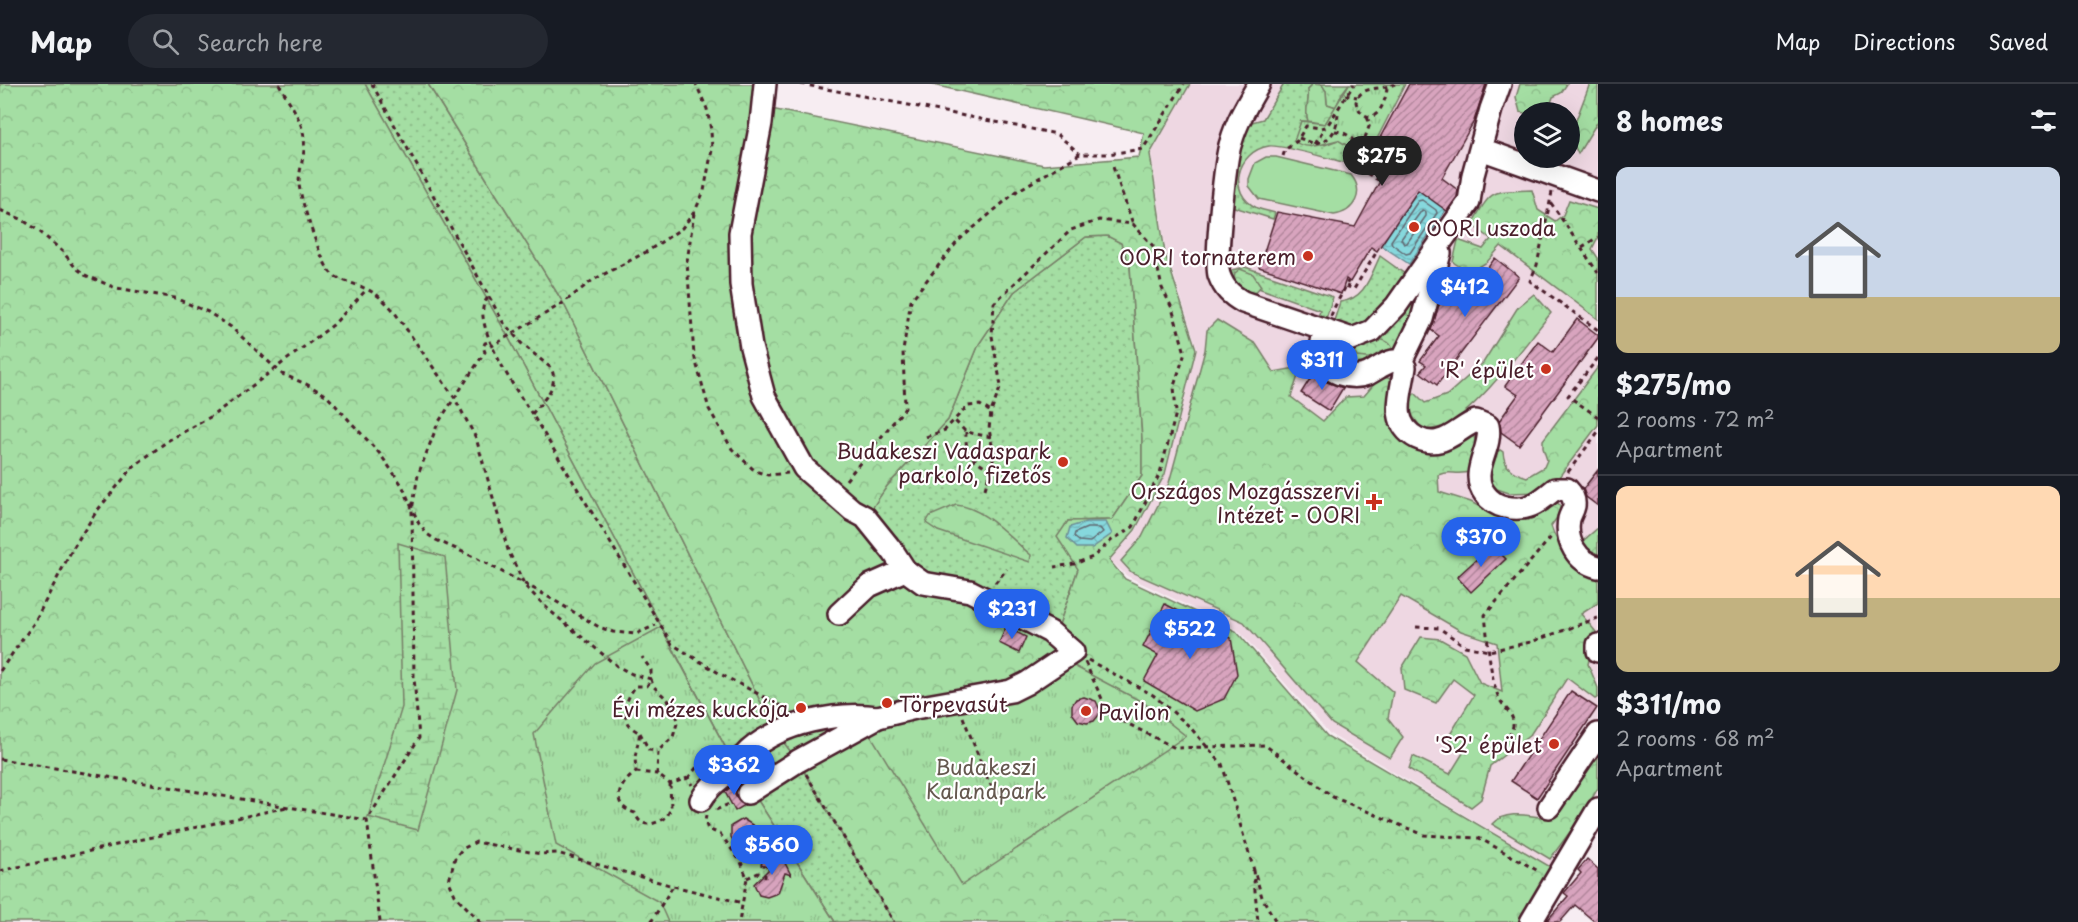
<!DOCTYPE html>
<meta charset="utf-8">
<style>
body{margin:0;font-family:"Playpen Sans",sans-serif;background:#242831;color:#f1f3f6;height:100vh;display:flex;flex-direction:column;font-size:22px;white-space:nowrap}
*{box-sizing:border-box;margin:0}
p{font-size:20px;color:#9ea1a6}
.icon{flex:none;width:33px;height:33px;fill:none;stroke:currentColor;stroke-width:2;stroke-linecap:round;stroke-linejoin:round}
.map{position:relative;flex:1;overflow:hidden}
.details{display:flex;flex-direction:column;background:#171b24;width:480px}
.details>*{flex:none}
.controls{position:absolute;left:1514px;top:18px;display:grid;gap:12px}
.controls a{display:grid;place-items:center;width:66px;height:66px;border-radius:50%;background:#171b24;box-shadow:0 6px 24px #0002;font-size:30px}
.price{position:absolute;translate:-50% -51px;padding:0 14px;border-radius:21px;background:#2563eb;color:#fff;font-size:20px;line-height:39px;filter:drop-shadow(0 2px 3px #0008)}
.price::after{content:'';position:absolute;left:50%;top:36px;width:18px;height:14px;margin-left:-9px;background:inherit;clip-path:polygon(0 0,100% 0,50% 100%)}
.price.selected{background:#222;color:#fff}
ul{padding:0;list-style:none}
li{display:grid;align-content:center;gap:12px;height:318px;padding:0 18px}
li+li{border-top:2px solid #363941}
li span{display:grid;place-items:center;height:186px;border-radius:12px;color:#555}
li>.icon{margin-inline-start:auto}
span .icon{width:108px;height:108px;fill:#fffc;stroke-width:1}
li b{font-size:26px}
h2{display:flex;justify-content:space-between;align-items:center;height:72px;padding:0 18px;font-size:26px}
header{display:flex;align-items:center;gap:36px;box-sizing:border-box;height:84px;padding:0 30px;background:#171b24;border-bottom:2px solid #363941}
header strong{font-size:28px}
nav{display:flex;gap:33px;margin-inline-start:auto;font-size:21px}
.search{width:420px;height:54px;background:#242831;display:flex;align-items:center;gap:15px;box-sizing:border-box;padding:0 21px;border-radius:33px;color:#9ea1a6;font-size:22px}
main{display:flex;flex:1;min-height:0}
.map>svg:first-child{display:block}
.built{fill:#eed7e2;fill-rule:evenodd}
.grass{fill:url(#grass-dots);stroke:#777e67;stroke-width:1.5}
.forest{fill:url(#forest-crowns);stroke:#777e67;stroke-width:1.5;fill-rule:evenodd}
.wetland{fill:url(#wetland-marsh);stroke:#777e67;stroke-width:1.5}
.park{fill:url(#park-tufts);stroke:#777e67;stroke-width:1.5}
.garden{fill:#a4dea3;stroke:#777e67;stroke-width:1.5}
.water{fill:url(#water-waves);stroke:#6e8e96;stroke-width:1.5}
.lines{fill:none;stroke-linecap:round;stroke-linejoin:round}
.shore{stroke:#626972;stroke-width:1.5}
.building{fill:url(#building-hatch);stroke:#4a1f2b;stroke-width:1.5}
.minor-casing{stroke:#4a1f2b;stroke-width:26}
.path{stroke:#4a1f2b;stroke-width:3;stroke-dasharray:4.5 4.5;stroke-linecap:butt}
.minor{stroke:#fff;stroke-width:21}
.poi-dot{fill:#c8321e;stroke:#fff;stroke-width:2}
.labels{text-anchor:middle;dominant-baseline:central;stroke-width:4.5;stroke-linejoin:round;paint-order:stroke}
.poi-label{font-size:21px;fill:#4a1f2b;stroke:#fff;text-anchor:end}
.park-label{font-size:21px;fill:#65584f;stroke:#fff}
</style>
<header>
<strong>Map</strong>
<div class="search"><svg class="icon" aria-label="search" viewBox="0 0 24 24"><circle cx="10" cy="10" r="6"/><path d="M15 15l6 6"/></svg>Search here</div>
<nav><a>Map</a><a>Directions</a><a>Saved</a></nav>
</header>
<main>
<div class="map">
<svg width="1598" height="838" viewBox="0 0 1598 838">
<defs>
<pattern id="grass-dots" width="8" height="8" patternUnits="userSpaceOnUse" patternTransform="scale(1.5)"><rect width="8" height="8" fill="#a4dea3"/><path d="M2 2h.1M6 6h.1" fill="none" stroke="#8fbe8c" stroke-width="1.8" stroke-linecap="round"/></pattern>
<pattern id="forest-crowns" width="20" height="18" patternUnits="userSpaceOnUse" patternTransform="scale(1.5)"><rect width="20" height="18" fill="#a4dea3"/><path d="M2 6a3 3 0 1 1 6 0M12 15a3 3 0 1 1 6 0" fill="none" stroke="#8fbe8c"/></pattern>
<pattern id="wetland-marsh" width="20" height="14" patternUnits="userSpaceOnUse" patternTransform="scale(1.5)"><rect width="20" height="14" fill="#a4dea3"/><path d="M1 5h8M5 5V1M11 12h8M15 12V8" fill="none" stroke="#8fbe8c"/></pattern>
<pattern id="park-tufts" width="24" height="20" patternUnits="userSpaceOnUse" patternTransform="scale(1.5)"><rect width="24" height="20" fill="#a4dea3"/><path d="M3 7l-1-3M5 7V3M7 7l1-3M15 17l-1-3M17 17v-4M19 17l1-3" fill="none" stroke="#8fbe8c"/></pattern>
<pattern id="water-waves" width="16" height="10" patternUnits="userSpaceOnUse" patternTransform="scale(1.5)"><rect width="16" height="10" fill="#86d8dd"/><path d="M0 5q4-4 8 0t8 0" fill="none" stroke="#75b9be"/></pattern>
<pattern id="building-hatch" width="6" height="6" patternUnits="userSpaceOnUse" patternTransform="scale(1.5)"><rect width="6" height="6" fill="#d8a4be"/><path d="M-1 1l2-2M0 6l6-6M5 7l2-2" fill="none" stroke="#b1859b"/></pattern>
</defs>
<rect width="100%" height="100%" fill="#f7edf2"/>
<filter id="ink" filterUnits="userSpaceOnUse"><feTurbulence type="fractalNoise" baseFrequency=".0167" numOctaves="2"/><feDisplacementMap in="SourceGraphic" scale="12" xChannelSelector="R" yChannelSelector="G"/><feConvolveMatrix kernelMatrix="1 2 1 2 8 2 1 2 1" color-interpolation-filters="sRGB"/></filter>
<g filter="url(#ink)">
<path class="built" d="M1190 0H1598V719L1559 788 1330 650 1238 546 1127 492 1110 476 1136 447 1166 390 1197 264 1166 167 1151 70ZM1524 28H1569V74H1524Z"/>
<g class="grass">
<polygon points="365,0 428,0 564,220 775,647 798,677 894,838 835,838 731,674 506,249"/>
<path d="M1284 0H1313L1308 5C1310 18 1304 25 1308 37H1301L1325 61 1338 56C1350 61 1357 67 1352 80 1335 77 1282 60 1269 62 1237 67 1226 109 1257 124 1262 126 1269 127 1275 129L1273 135 1234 123C1235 93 1238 67 1248 39L1263 35Z"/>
<polygon points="1320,0 1349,0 1342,9 1336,23 1327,20 1326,7"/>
<polygon points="1108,152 1121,159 1130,182 1142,354 1142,392 1112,436 1068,437 1078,485 1058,544 911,484 868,429 887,402 948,336 979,260 1014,208 1086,153"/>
<path d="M1380 172 1409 193 1362 247 1332 243 1340 218C1365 215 1370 193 1380 172Z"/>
<polygon points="1434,176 1417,234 1396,266 1354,285 1340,281 1331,273 1331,262 1339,261 1362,265"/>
<polygon points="1245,183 1333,213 1324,241 1316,238 1320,226 1247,200 1243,207 1228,194 1232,186"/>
</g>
<g class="forest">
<polygon points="0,0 365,0 506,249 731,674 835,838 0,838"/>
<path d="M428 0H774L771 25 1044 81 1139 73 1144 49 929 0H1190L1150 70 1165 169 1196 265 1165 390 1135 446 1109 476 1125 495 1236 547 1327 652 1559 788 1528 838H894L798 677 775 647 564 220ZM1107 152 1121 159 1130 182 1142 354V392L1112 436 1068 437 1057 453 1078 485 1058 544 911 484 869 429 887 402 948 336 979 260 1014 208 1086 153Z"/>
<path d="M1313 0 1322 1 1326 7 1327 20 1336 23 1325 40 1308 37C1304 25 1310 18 1308 5Z"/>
<polygon points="1520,0 1567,0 1561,9 1553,13 1548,28 1524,29 1520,28 1516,13"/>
<polygon points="1592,0 1598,0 1598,37 1578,70 1570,52 1589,2"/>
<path d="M1532 106 1538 126 1555 137 1563 131 1569 116 1598 125V153L1592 165 1598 174V235L1501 162 1487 178 1469 189 1453 178 1458 156 1483 165 1491 155 1472 140C1493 103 1491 108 1532 106Z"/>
<polygon points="1240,185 1253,190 1261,202 1254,210 1246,214 1232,205 1235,189"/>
<path d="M1534 210 1551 229C1528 257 1474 331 1442 343 1436 345 1429 345 1423 346L1408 326 1409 315 1415 309 1425 319 1447 311 1483 279 1518 223Z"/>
<path d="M1217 236 1256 260 1274 288 1301 283 1291 313 1323 337 1346 313 1364 312 1381 292 1391 295 1396 302 1409 358 1473 349 1476 360 1471 387C1456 393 1452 385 1438 391L1439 408 1471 418 1487 427 1512 431 1554 416 1561 422 1556 435 1551 442C1559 468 1576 476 1598 491V519L1581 530 1596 548 1588 580 1598 604V613L1595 615 1567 594 1530 651 1490 682 1481 715 1471 723 1409 685 1413 672 1450 690 1463 669 1448 654 1474 611 1453 595 1436 619 1404 606 1402 584 1421 553 1440 555 1465 569 1480 599 1502 608 1497 559 1461 547 1401 512 1358 578 1393 608 1388 634 1403 653 1390 674 1332 640 1244 538 1131 488 1121 477 1142 453 1169 399 1205 266 1207 246Z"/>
<path d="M1368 255C1379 256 1390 254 1393 266L1377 275 1357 273 1354 267Z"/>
<path d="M1598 283V341L1559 393 1542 408 1509 409 1497 405 1491 398 1487 389 1493 370 1500 366 1503 368C1504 384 1513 389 1527 393L1544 383 1547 376 1543 364V356Z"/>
<path d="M956 421C984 423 1009 453 1031 471L1030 478 938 447 926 439 930 432Z"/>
<polygon points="1598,444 1598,475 1581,464 1584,456"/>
<path d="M1598 662V704L1581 733 1550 775 1492 740C1506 725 1530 732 1548 734L1571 706Z"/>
</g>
<polygon class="wetland" points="398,459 445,473 457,606 418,746 368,733 402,623"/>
<g class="park">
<path d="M1349 0H1405L1362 84 1352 80 1354 75 1353 65 1338 56C1322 59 1309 68 1294 57L1301 37 1325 40Z"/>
<polygon points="661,543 731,674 835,838 668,838 659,818 556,761 534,650 595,579"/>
<polygon points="1074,582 1144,619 1186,652 962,801 870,650 881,641 1015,613"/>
</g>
<path class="garden" d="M1266 73H1276L1351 91C1365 108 1355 128 1334 131L1259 115 1249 102V95L1255 79Z"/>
<g class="water">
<polygon points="1418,106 1446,126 1409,180 1381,161"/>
<polygon points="1086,438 1106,438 1112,450 1092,464 1077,464 1067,454 1070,443"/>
</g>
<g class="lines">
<g class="shore">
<polygon points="1422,116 1436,126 1437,129 1410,169 1406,170 1392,160 1391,157 1418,117"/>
<polygon points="1422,126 1426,128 1426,132 1407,159 1404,160 1401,155"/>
<polygon points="1087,444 1100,444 1103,448 1090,458 1079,457 1074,453 1075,449"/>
</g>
</g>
<g class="building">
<polygon points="1409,0 1486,0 1474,37 1442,94 1458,106 1457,113 1447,127 1418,106 1377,167 1371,163 1350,198 1346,195 1341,210 1259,183 1277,128 1355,143 1386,86 1368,76"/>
<polygon points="1495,174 1519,193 1437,301 1420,288 1426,281 1420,277 1439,252 1431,246 1439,221 1459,195 1472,205"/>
<polygon points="1577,235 1598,251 1598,254 1519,361 1501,348 1499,337 1518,311 1505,302 1538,257 1553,268"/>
<polygon points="1315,287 1327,298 1343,304 1329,327 1301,309"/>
<polygon points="1598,386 1598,422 1586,413 1583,405"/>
<polygon points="1492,461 1506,475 1471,508 1457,493"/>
<polygon points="1165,520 1231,554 1237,590 1224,615 1195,627 1144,597 1158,571 1143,563"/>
<polygon points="1006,543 1026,553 1019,569 999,559"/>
<polygon points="1571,607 1597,624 1537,714 1511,697"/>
<polygon points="1084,613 1096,617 1100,626 1099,631 1094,637 1087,639 1078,637 1072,629 1072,621 1076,615"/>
<polygon points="740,695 742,698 737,703 735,710 738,716 745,721 735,727 725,708"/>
<polygon points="743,735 754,742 760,753 760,764 747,771 737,764 731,753 731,742"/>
<polygon points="773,770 782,773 791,791 785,789 778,809 767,813 759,811 754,800 770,784 761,781 764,772"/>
<polygon points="1587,775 1598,785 1598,838 1595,838 1575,821 1560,838 1546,838 1568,812 1564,809 1581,789 1578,786"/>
</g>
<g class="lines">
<g class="minor-casing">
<g id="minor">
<path d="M1259 0C1248 19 1237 37 1231 58 1225 74 1215 178 1219 191 1224 205 1231 211 1243 218L1352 255 1372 247 1396 222 1469 118 1473 91 1491 25 1500 0"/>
<polyline points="1481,65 1598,107"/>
<path d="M1325 247C1323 254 1320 263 1321 270 1324 290 1352 296 1368 290 1376 286 1384 279 1393 277 1399 276 1401 278 1405 283 1402 308 1388 339 1417 354 1423 357 1432 359 1439 357 1453 354 1463 342 1476 337L1488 342C1493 365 1468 388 1485 410 1490 417 1497 421 1505 423 1528 428 1538 419 1555 405H1567C1572 410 1575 415 1574 422 1573 427 1570 431 1569 435 1565 457 1577 478 1598 483"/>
<polyline points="1401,278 1422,235 1440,169"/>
<polyline points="839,530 869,502 905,486"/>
<polyline points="1598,561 1598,567"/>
<polyline points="748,709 798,677 878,633 915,624 1011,607 1027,599 1073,568 1050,548 970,507 923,499 905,486 894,469 865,433 852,426 804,384 764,312 751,263 741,200 740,149 761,39 765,0"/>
<path d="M701 716C711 699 721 696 734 683 740 678 744 671 750 666 782 639 837 627 878 633"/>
<polyline points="1549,723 1598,650"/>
<polyline points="1531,838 1598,725"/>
</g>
</g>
<g class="path">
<path d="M279 0C288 16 302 35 304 54 306 69 299 84 299 99 299 112 322 181 331 189 339 197 354 199 364 204 376 209 384 216 393 226L454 313 476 354 508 466 525 502 549 526 617 582 632 590 651 595V586L642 573"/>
<path d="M372 0 503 238 521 259 551 284C560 302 543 316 532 330L672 560 722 591 787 625"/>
<polyline points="801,0 1057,50 1080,70"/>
<path d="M1387 4C1386 12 1384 20 1379 27 1370 39 1358 29 1356 18 1361 0 1381 7 1395 0"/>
<polyline points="1345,11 1357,13"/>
<polyline points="1367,33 1370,40 1358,73 1361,86 1380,97"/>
<path d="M1335 47C1351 49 1356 57 1358 72"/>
<path d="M1299 54 1315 60C1333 56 1338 44 1338 26"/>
<polyline points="1315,60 1325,44"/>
<polyline points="1283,72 1285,66 1297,57 1306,42 1321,44 1327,42 1354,0"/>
<polyline points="1113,83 1133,140"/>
<polyline points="1552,108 1537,181 1530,197 1598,246"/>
<polyline points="1551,119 1598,189"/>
<polyline points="0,126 21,135 39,147 63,168 75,183 85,191 116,204 175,214 208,228 231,243 282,290 306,300 326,311 380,370 402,401 419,440 427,450 436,456 474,473 540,508 599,543 613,548 636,550 656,541"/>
<polyline points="694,129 687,178 694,271 709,325 732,365 755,387 768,391 789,389"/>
<polyline points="1582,163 1598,153"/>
<polyline points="1346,202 1354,205 1376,169"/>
<path d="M488 214C466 233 519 311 532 330"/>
<path d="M1331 232C1335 219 1343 210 1348 197"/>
<polyline points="1598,274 1568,312 1598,333"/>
<path d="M966 348C965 371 971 374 990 385"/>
<polyline points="926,353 945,346 954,336"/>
<polyline points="991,353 966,348 954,336 968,322 980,321 991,328"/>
<polyline points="1568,388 1598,348"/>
<polyline points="846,396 905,324 903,267 911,216 958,157 1017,107 1080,70 1107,70 1143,65 1184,0"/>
<polyline points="985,405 994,372 989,345 991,328 1001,302 992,252 994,219 1071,146 1099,136 1133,140 1153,162 1162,204 1172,224 1185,269 1174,302 1176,329 1160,389 1133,443 1112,456 1093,473 1074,480 1054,483"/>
<polyline points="995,499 1007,485"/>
<polyline points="1416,543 1439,544 1465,562 1489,567 1531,558 1598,534"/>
<polyline points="1088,576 1153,611 1189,642 1222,680 1262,813 1276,838"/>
<polyline points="1085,578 1109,630 1175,664 1265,661 1333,713 1424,751 1479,754 1540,788"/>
<polyline points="0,587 34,539 73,464 96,428 134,382 169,356 212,332 333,241 367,205"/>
<polyline points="963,633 989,699 1007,718"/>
<polyline points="640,649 649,666 658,667"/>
<path d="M1524 665 1515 659 1510 650C1520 631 1504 627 1498 612 1489 588 1488 556 1485 531L1552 452"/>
<polyline points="0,675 367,736"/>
<polyline points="636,688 657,690"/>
<polyline points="806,690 894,838"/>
<polyline points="688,694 697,683"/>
<path d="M670 700 671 723 667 733C655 740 641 746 635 729 608 721 620 699 636 688L635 673 640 649C636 647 630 643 628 640 620 628 629 610 636 602H647L651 595 653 602 672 620 678 636 673 653 658 667 657 690 670 700 688 694 692 701"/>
<polyline points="716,726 731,719"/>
<polyline points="706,731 705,738 708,745 720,750 727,759 741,778 747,794 739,838"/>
<polyline points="1253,786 1258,838"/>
<polyline points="0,787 287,723"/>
<polyline points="747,794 758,789 765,791 765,798"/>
<polyline points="380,838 367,736 419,654 414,593 412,426 418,391 438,339 485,268 483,263 485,259 488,258 492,262 563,219 593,196 648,167 682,144 695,127 704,107 712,66 711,46 707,25 696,0"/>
<polyline points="480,838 455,811 449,797 455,774 462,765 476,758 541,770 557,769 673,802 743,819"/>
<polyline points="651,838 673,802"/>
</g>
<use href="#minor" class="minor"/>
</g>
</g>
<g class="poi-dot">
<circle cx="1414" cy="143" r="6"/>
<circle cx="1308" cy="172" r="6"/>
<circle cx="1546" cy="285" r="6"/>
<circle cx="1063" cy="378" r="6"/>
<path d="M1371 409h6v6h6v6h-6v6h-6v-6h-6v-6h6z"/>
<circle cx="887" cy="619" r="6"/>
<circle cx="801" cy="624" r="6"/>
<circle cx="1086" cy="627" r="6"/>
<circle cx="1554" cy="660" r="6"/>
</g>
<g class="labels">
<g class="poi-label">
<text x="1426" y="143" text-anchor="start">OORI uszoda</text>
<text x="1296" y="172">OORI tornaterem</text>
<text x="1534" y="285">'R' épület</text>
<text x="1051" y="366">Budakeszi Vadaspark<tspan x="1051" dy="24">parkoló, fizetős</tspan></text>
<text x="1360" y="406">Országos Mozgásszervi<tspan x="1360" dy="24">Intézet - OORI</tspan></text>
<text x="899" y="619" text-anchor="start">Törpevasút</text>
<text x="789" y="624">Évi mézes kuckója</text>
<text x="1098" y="627" text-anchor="start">Pavilon</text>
<text x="1542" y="660">'S2' épület</text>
</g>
<g class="park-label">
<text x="986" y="682">Budakeszi<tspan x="986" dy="24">Kalandpark</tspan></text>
</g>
</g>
</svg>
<div class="controls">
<a><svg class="icon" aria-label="layers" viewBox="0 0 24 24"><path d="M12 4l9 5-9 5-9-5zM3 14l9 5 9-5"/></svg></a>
</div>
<b class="price selected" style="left:1382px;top:103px">$275</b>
<b class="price" style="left:1465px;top:234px">$412</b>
<b class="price" style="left:1322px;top:307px">$311</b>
<b class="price" style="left:1481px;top:484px">$370</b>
<b class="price" style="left:1012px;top:556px">$231</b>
<b class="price" style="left:1190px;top:576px">$522</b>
<b class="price" style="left:734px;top:712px">$362</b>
<b class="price" style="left:772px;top:792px">$560</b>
</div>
<section class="details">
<h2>8 homes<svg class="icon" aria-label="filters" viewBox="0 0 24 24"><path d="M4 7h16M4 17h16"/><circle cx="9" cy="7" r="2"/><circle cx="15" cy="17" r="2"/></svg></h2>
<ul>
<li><span style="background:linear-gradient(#c9d6e8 70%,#c2b280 0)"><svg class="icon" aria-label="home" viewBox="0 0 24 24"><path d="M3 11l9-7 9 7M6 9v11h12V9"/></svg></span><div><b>$275/mo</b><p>2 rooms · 72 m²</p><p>Apartment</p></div></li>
<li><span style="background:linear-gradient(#ffd9b3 60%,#c2b280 0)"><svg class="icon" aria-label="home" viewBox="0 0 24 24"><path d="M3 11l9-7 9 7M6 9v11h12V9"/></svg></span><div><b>$311/mo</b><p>2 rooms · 68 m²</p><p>Apartment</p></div></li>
</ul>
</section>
</main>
